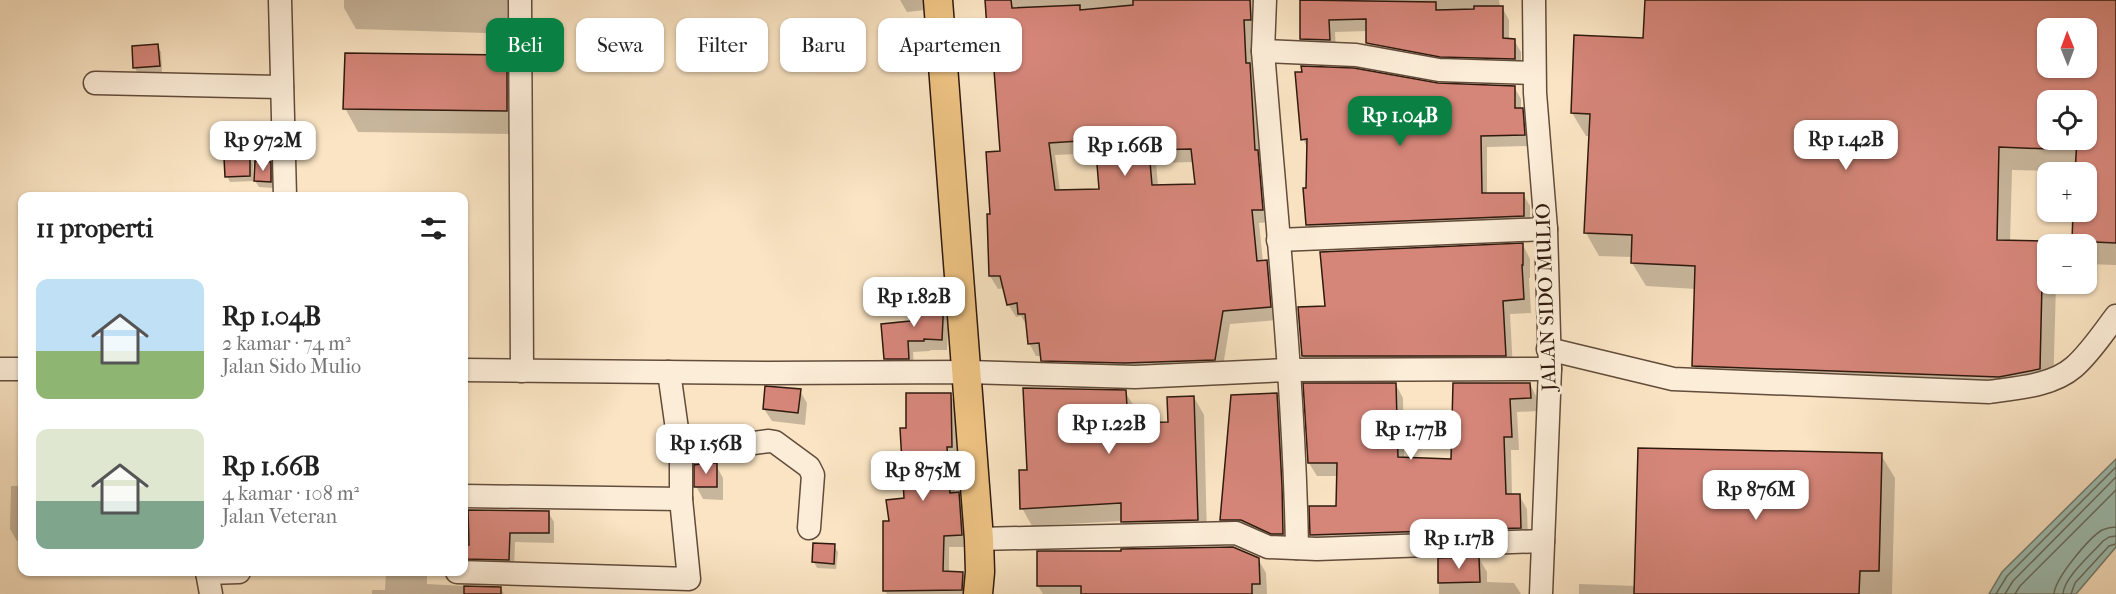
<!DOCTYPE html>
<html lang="id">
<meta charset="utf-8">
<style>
body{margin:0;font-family:"IM FELL French Canon",serif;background:#f6f6f6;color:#222;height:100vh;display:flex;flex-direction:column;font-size:22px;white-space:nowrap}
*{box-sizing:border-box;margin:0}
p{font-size:20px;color:#767676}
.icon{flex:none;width:33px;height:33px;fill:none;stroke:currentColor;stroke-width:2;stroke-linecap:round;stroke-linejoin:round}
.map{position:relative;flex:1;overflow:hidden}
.details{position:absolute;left:18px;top:192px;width:450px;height:384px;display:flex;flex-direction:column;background:#fff;border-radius:12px;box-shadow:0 2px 4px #0004}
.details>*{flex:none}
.hud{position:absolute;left:486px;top:18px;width:570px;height:54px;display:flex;gap:12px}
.needle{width:39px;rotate:359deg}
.tools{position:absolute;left:2037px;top:18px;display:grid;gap:12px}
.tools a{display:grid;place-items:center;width:60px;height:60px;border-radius:12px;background:#fff;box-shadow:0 2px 4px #0004;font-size:30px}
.price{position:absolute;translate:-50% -51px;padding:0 14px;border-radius:12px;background:#fff;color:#222;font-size:20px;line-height:39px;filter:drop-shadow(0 2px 3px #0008)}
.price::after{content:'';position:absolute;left:50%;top:36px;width:18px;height:14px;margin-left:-9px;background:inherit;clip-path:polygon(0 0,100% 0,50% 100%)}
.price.active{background:#0b8043;color:#fff}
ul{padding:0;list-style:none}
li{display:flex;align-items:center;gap:18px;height:150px;padding:0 18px}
li span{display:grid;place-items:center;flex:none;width:168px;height:120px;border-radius:12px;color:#555}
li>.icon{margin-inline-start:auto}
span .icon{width:72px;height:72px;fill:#fffc;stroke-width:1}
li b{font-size:26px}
h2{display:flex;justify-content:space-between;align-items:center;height:72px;padding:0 18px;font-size:26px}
.tag{padding:0 21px;border-radius:12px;background:#fff;box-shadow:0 2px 4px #0004;font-size:21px;line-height:54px}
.tag.active{background:#0b8043;color:#fff}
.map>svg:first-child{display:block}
.water{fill:#9ebfb3;stroke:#727d71;stroke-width:1.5}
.shadow{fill:#0003;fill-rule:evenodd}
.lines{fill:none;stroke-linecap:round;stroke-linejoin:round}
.shore{stroke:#676c60;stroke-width:1.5}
.building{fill:#d58679;stroke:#301a0e;stroke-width:1.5;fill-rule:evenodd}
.minor-casing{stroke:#624c3b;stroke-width:25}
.major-casing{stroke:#301a0e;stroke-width:31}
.minor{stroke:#fcedd8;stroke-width:22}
.major{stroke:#edc282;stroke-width:28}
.labels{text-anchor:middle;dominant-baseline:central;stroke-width:6;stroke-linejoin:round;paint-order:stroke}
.street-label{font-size:20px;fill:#301a0e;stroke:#fcedd8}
</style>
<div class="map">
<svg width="2116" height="594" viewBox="0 0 2116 594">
<rect width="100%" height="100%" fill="#fae4c3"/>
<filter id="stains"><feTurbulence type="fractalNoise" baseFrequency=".00333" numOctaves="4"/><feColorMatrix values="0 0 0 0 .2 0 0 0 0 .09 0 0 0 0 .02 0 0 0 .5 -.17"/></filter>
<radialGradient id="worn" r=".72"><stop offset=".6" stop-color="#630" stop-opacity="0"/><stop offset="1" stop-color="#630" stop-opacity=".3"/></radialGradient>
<polygon class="water" points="2116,459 2116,547 2076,594 1989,594 2002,572"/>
<g class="shadow">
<polygon points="344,0 520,0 518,34 356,29 344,8"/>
<polygon points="900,0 924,0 925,10 907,12"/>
<path d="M986 0H1257V32L1251 33 1252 68 1257 77 1269 222 1259 223 1263 262H1266L1274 275 1277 320 1230 324 1222 372 1050 373 1042 356H1036L1029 343 1028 328 1021 316 1016 317 1008 304 1005 288 998 289 990 276 992 215 1002 153 994 52 989 43ZM1097 153 1100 190 1060 191 1055 155ZM1194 162 1196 185 1158 186 1156 163Z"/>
<polygon points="1299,0 1499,0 1500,7 1502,7 1509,20 1509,40 1514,40 1521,52 1521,71 1375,55 1368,43 1368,31 1335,32 1336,52 1308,51 1301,39 1301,3"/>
<path d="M1646 0H2116V265L2087 264 2086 244H2076L2074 241 2075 212H2086V172L2012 170 2010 242 2043 243 2048 251V284H2056L2053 393 2013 400 1707 389 1694 366 1696 289 1646 286 1632 263V257L1599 256 1586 233 1590 136H1586L1572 113 1645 39ZM2048 28H2086V68H2048ZM2048 100H2086V140H2048Z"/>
<polygon points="157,46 161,52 162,72 138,74 135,68"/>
<polygon points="506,57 519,80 520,134 358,132 345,108"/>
<polygon points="1437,85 1514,87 1521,99 1521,108 1529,121 1531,146 1487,147 1487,194 1523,194 1530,206 1530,228 1315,237 1308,225 1308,149 1303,139"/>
<polygon points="249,159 253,165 253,181 230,182 227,176"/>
<polygon points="270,164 273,170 274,188 259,187 255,181"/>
<polygon points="1523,245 1530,259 1530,278 1529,278 1531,313 1510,314 1513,369 1311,370 1303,356 1326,307"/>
<polygon points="943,299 949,310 947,350 930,350 930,351 913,352 914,369 892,370 886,358 912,323"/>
<polygon points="1455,384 1530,384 1537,398 1538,411 1517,412 1519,450 1511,450 1512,496 1519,495 1527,509 1528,541 1319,548 1312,535 1338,507 1339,476 1317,476 1309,463 1396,385 1403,398 1404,459 1452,460"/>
<polygon points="800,391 807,403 805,425 772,421 764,409"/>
<polygon points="1125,392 1136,409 1136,424 1170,423 1194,397 1204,415 1207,537 1132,539 1122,521 1032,526 1022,508 1028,471"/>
<polygon points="950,394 957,406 958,458 953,458 955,494 958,494 965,505 968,547 949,547 949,573 963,573 969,585 969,594 887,594 885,590 891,523 905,499 907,430"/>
<polygon points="1276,395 1286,413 1292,552 1232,537 1221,520"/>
<polygon points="1881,455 1895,478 1892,594 1579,594 1579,584 1636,586"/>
<polygon points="716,465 723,478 723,500 703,499 696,486"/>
<polygon points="11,486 22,486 22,541 17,541 10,529"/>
<polygon points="464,511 548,512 554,522 554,543 515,542 514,570 464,568"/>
<polygon points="834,546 838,552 836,569 817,568 814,562"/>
<polygon points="1479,558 1487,572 1487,582 1514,583 1521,594 1439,594 1439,560"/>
<polygon points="1258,559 1266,573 1267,594 1043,594 1038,586"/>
<polygon points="386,572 427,572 427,584 500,588 504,594 372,594 372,590 385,590"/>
</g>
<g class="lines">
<g class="shore">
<polyline points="1996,594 2007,576 2116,467"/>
<polyline points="2005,594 2013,581 2116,477"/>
<polyline points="2015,594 2020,586 2116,490"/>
<path d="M2054 594C2055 578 2089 538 2102 530 2107 528 2111 527 2116 527"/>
<path d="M2063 594C2064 577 2092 554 2103 541L2109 537 2116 536"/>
<polyline points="2071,594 2075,583 2109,546 2116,544"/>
</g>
</g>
<g class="building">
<path d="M985 0H1011L1012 8 1080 5V10L1133 5V0H1250L1251 20H1244L1246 63H1250L1255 150H1258L1263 210H1252L1257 261 1267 260 1271 307 1223 311 1215 360 1125 363 1041 361 1039 343 1028 344 1025 314H1018L1017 303 1007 305 1000 276H989L987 214H990L986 152 1000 151 992 43H988ZM1095 140 1099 189 1055 190 1049 143ZM1191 149 1195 184 1152 185 1149 150Z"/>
<polygon points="1300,0 1436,2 1436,10 1474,9 1474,6 1503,6 1503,38 1515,39 1515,59 1440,57 1366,43 1366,19 1329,20 1330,40 1300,39"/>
<path d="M1645 0H2116V243L2072 241 2073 212H2086V172H2075L2077 140H2086V100H2048V149L1999 147 1997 240 2043 241 2040 369 1999 377 1692 366 1695 266 1631 263 1632 235 1584 233 1590 114 1571 113 1574 35 1643 38ZM2048 28H2086V68H2048Z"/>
<polygon points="158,44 160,66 133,68 132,46"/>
<polygon points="345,53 507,55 507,111 343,109"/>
<polygon points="1301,66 1354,68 1438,83 1515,86 1515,108 1523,108 1525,135 1481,136 1482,193 1524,193 1524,216 1306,225 1303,188 1306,188 1307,139 1301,140 1295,72 1302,72"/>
<polygon points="250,157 250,176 225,177 224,158"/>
<polygon points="255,161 271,162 271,182 254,181"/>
<polygon points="1523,243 1523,265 1522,265 1524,299 1503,301 1506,356 1302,356 1298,307 1325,306 1320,252"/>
<polygon points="921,297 944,297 942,340 924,339 924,341 908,341 909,359 884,359 881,324 910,321 910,306 921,306"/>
<polygon points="1303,383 1396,383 1398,457 1451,459 1453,383 1530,383 1531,398 1510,399 1512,437 1504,437 1506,494 1520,494 1521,528 1310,535 1309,506 1336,506 1337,463 1308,463"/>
<polygon points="765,386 801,389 798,413 763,409"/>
<polygon points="1023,388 1126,390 1128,423 1168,422 1167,397 1194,396 1198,520 1121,522 1121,503 1020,509 1019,470 1027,470"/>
<polygon points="906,393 951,393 952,447 947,447 950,493 959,492 962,535 944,536 943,571 963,572 962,590 883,591 883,521 889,521 886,500 904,498 900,428 906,428"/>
<polygon points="1277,393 1282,486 1283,534 1271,534 1241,520 1220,520 1231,395"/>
<polygon points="1638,448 1882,453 1879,571 1860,571 1859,594 1634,594"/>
<polygon points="705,463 717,463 717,487 694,487 694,465"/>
<polygon points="468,510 549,511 549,533 510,533 509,560 464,559 464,545 469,545"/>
<polygon points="813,543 835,544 834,564 812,562"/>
<polygon points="1233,547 1259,558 1260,584 1252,584 1252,594 1081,594 1081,586 1037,586 1037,551 1121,551 1121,549"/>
<polygon points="1479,557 1480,582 1438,583 1438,558"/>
<polygon points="464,586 501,587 501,594 464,594"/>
</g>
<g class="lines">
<g class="minor-casing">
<g id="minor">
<polyline points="280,0 285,196"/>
<polyline points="520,0 522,371"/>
<path d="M1265 0 1263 51C1276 216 1294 382 1297 548"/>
<polyline points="1534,0 1535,93 1546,229 1550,369 1541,594"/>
<polyline points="1263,51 1356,55 1439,70 1534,73"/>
<polyline points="95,83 282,87"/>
<polyline points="1278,240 1546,229"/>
<path d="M1548 349 1673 379 1989 392C2017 388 2052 386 2074 367 2090 353 2103 333 2116 316"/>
<polyline points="0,369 22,369"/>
<polyline points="464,370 769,373 968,372 1135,377 1288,370 1550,369"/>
<polyline points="669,372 681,458"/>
<polyline points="464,496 681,499"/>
<polyline points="979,539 1236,533 1268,547 1317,549 1543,541"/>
<polyline points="207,572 211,594"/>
<polyline points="457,572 689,579 681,499 681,458 687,452 769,441 775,442 809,467 813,475 809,528"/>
<polyline points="207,573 239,572"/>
</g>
</g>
<g class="major-casing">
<polyline id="major" points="938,0 979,539 980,572 978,594"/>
</g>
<use href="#minor" class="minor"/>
<use href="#major" class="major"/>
</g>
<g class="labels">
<g class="street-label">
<text transform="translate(1546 297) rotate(-92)">JALAN SIDO MULIO</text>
</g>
</g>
<rect width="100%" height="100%" filter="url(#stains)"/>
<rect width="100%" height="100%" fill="url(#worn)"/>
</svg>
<div class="tools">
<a><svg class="needle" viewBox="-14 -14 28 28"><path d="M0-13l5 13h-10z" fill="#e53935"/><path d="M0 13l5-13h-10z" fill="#767676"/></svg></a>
<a><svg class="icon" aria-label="locate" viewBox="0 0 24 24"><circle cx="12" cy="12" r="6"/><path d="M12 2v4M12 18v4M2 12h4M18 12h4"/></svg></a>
<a>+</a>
<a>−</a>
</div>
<b class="price active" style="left:1400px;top:147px">Rp 1.04B</b>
<b class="price" style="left:1846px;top:171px">Rp 1.42B</b>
<b class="price" style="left:263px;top:172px">Rp 972M</b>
<b class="price" style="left:1125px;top:177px">Rp 1.66B</b>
<b class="price" style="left:914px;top:328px">Rp 1.82B</b>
<b class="price" style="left:1109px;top:455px">Rp 1.22B</b>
<b class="price" style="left:1411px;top:461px">Rp 1.77B</b>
<b class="price" style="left:706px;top:475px">Rp 1.56B</b>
<b class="price" style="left:923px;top:502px">Rp 875M</b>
<b class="price" style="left:1756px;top:521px">Rp 876M</b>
<b class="price" style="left:1459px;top:570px">Rp 1.17B</b>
<div class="hud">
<a class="tag active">Beli</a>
<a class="tag">Sewa</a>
<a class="tag">Filter</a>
<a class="tag">Baru</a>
<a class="tag">Apartemen</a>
</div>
<section class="details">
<h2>11 properti<svg class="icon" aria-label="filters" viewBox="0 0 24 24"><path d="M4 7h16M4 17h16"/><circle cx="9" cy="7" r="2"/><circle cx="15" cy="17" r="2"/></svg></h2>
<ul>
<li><span style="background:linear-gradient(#bfe0f5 60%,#8fb573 0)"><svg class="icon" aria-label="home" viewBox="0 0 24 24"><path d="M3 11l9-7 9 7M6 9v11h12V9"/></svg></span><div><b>Rp 1.04B</b><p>2 kamar · 74 m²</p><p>Jalan Sido Mulio</p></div></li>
<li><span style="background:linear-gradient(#dfe7d0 60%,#7fa58c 0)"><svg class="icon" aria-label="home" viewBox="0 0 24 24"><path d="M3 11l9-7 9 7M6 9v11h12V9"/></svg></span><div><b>Rp 1.66B</b><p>4 kamar · 108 m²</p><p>Jalan Veteran</p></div></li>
</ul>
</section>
</div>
